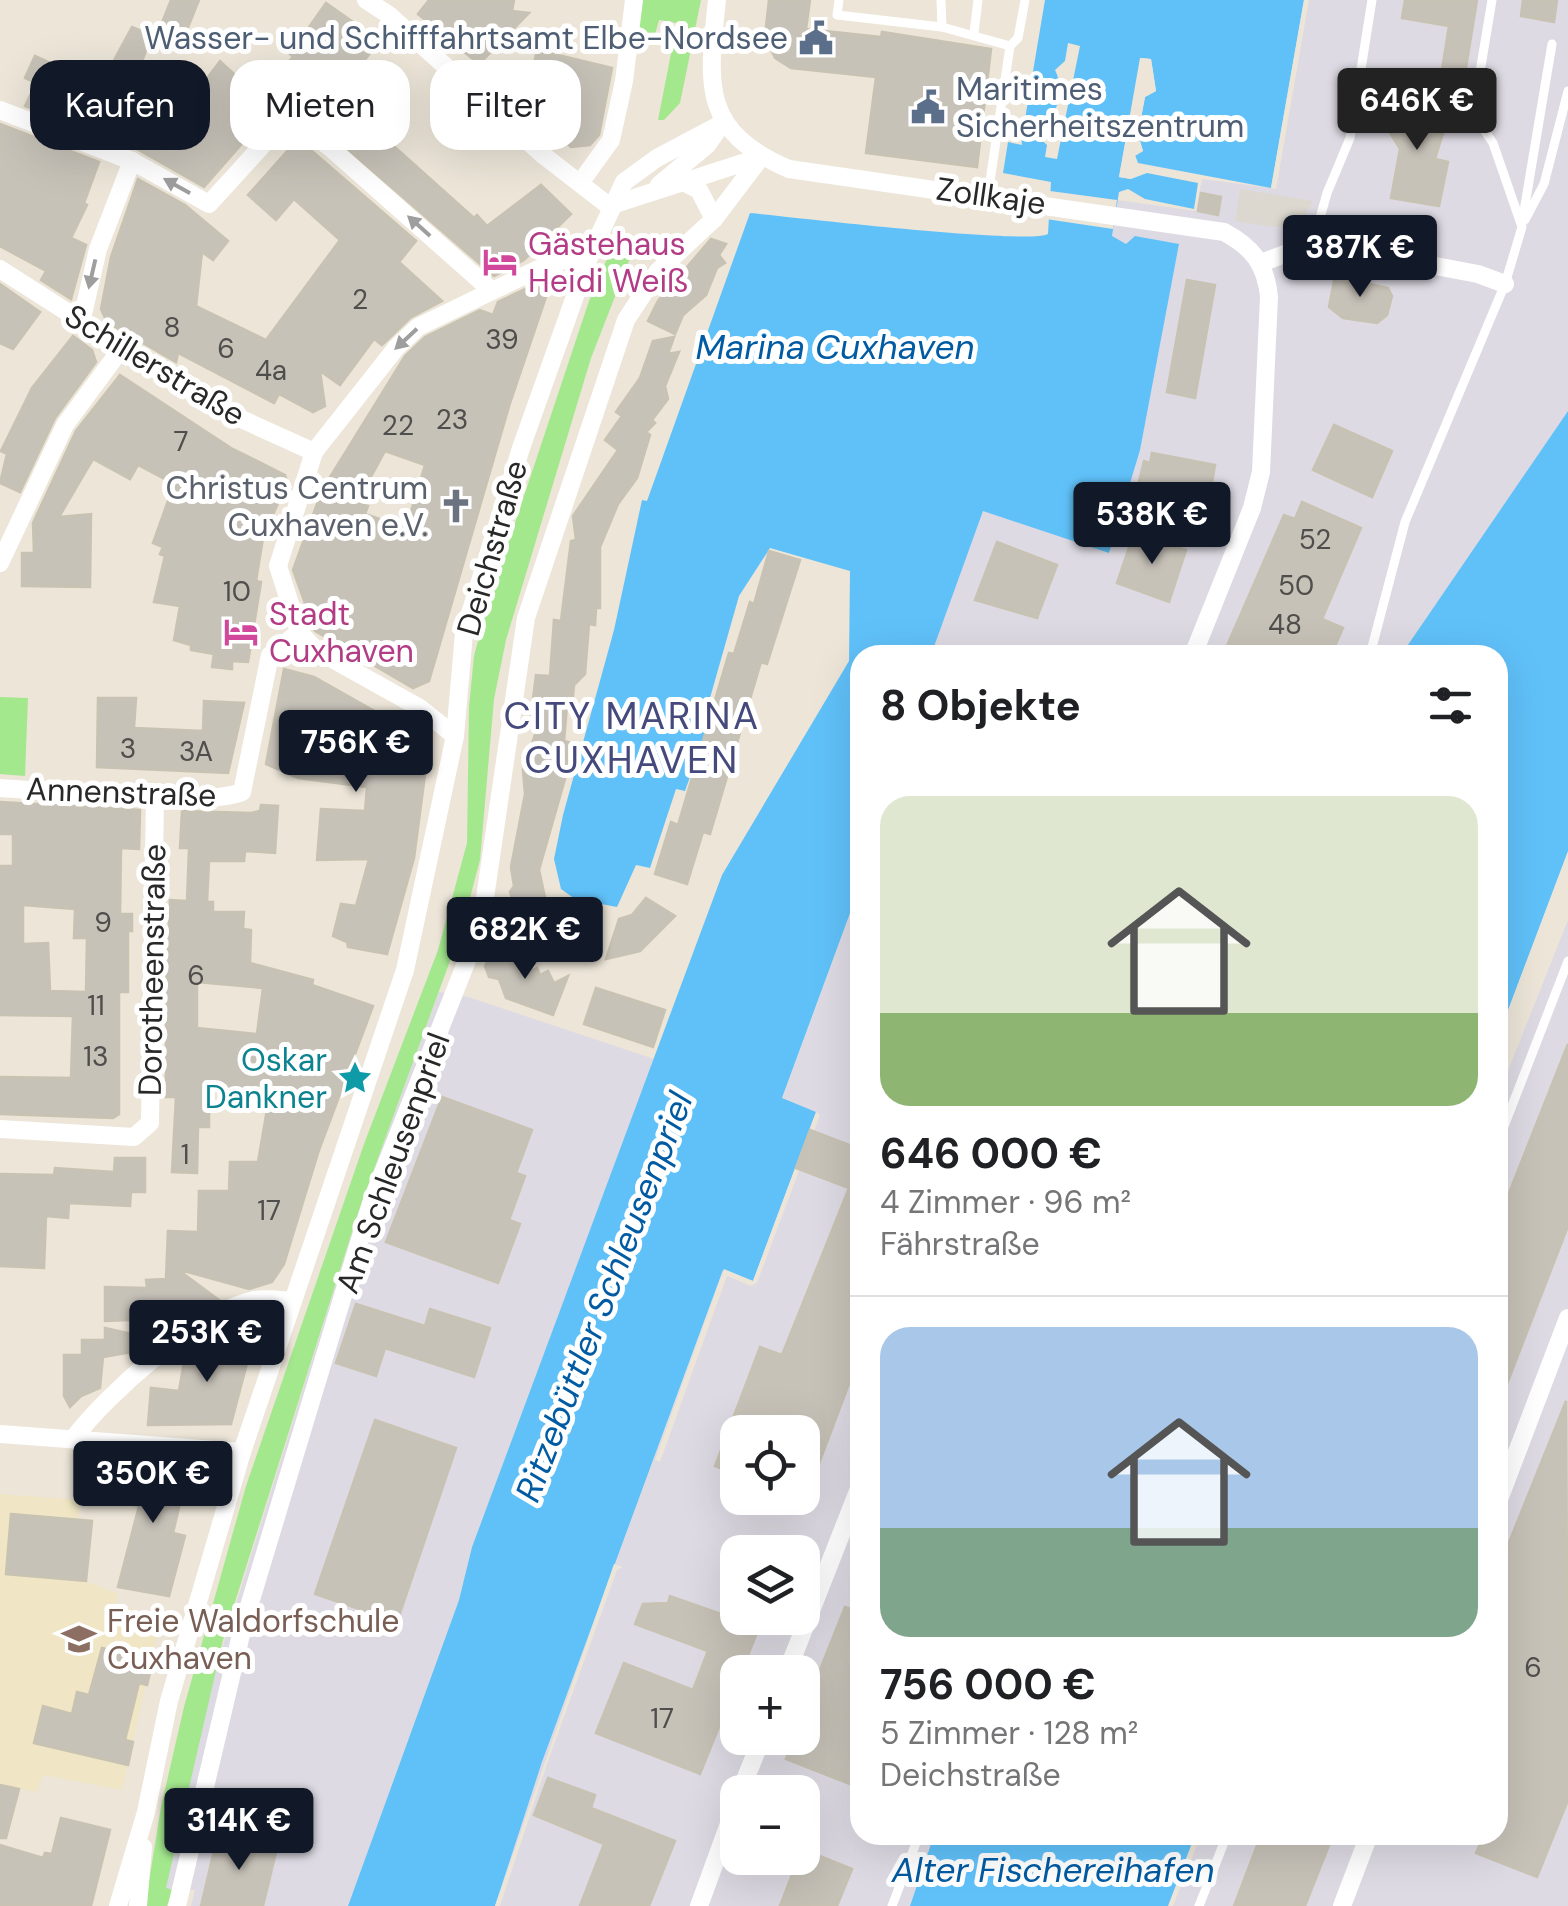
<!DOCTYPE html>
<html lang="de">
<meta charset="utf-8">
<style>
body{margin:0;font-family:"DM Sans",sans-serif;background:#f6f6f6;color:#202124;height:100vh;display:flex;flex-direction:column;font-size:38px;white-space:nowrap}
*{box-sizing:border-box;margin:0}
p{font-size:32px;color:#757577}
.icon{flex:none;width:55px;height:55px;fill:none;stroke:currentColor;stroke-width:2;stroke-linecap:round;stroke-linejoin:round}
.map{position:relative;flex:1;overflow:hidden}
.panel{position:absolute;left:850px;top:645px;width:658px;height:1200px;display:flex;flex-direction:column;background:#fff;border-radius:30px;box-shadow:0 10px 40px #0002}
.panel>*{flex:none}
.banner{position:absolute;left:30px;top:60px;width:670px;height:90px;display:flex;gap:20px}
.controls{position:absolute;left:720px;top:1415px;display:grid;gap:20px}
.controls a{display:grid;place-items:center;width:100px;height:100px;border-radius:20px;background:#fff;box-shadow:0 10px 40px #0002;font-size:50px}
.price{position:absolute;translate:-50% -85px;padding:0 22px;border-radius:10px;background:#111827;color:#fff;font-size:32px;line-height:65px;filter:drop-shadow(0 2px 5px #0008)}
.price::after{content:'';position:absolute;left:50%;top:60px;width:30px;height:22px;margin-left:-15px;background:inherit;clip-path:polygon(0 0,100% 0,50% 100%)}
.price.selected{background:#222;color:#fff}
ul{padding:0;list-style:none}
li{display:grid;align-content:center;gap:20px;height:530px;padding:0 30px}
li+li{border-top:2px solid #e0e0e0}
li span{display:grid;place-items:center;height:310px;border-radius:30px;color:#555}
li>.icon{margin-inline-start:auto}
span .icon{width:180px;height:180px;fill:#fffc;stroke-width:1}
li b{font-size:42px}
h2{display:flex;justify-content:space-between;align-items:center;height:120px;padding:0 30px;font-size:42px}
.tag{padding:0 35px;border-radius:30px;background:#fff;box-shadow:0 10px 40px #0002;font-size:35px;line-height:90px}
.tag.selected{background:#111827;color:#fff}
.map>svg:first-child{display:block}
.industrial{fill:#dddae3;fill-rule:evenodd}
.education{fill:#f0e6c5}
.green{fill:#a4e88e}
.plaza{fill:#dcd8cf}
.water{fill:#60c1f9}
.pier{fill:#ece5d8}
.building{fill:#c7c2b8;stroke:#c7c2b2;stroke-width:2.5;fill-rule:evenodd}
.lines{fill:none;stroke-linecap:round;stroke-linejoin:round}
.service{stroke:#fff;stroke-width:9}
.minor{stroke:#fff;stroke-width:18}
.oneway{fill:#9e9e9e}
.labels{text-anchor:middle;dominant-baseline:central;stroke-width:10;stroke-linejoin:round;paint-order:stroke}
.number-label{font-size:28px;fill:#504e4c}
.service-label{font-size:32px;fill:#4e5e75;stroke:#fff;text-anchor:end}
.street-label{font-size:32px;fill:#282828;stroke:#fff}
.hotel-label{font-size:32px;fill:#b23c85;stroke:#fff;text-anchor:start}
.worship-label{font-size:32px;fill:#5b616d;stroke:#fff;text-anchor:end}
.culture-label{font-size:32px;fill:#0d838f;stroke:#fff;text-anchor:end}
.education-label{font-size:32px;fill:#785e54;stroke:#fff;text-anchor:start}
.water-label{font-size:35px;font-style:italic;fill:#015ba3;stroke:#fff}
.quarter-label{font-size:38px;letter-spacing:2.5px;fill:#45497c;stroke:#fff}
</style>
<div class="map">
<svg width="1568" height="1906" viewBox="0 0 1568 1906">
<rect width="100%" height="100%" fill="#ece5d8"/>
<g class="industrial">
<polygon points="1304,0 1568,0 1568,411 1401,655 931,655 982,510 1109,553 1118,510 1124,511 1179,245 1136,236 1126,244 1117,242 1112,237 1117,200 1196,211 1202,179 1271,188"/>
<path d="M860 886V1835H934L910 1906H495L542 1762 724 1269 753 1281 815 1113 782 1099ZM738 1432H802V1498H738ZM738 1552H802V1618H738ZM738 1672H802V1738H738ZM738 1792H802V1858H738Z"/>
<polygon points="1568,920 1568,1906 1173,1906 1201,1835 1498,1835 1498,1096"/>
<polygon points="439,992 468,997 654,1059 472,1547 459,1600 348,1906 191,1906 195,1890 165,1889 206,1700 358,1213"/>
</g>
<polygon class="education" points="0,1494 80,1500 78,1519 92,1521 86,1581 118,1594 115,1605 161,1617 122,1790 43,1775 37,1792 0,1785"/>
<g class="green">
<polygon points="641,0 701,0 680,103 664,120 658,120 677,23 659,20 653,42 638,40"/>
<polygon points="615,240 634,248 591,358 506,640 494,699 480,860 462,928 358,1213 223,1640 166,1888 173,1890 167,1906 145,1906 161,1807 184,1707 246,1486 364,1144 438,950 467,843 469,707 474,656 487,607 589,301"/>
<polygon points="0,697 28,698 25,776 0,774"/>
</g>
<polygon class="plaza" points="1240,189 1313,201 1300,224 1273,227 1235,221"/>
<g class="water">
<path d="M1045 0H1304L1271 188 1138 163 1135 155 1143 151 1138 134 1145 97 1156 91 1151 59 1141 58 1119 177 1131 179 1147 173 1198 183 1194 209 1145 199 1128 189 1119 192 1112 236 1126 244 1135 236 1179 244 1140 450 1109 553 983 511 931 655H860V886L782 1098 816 1112 753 1281 723 1270 542 1762 495 1906H348L459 1600 472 1547 722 875 849 661 850 571 770 548 739 596 706 712 712 715 685 791 676 789 650 868 636 865 617 907 575 899 561 889 554 859 563 815 614 630 642 500 647 501 750 213C790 217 1029 245 1048 234L1051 182 1003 173 1008 142 1022 145 1021 133 1037 135 1047 145 1045 157 1057 159 1080 46 1068 43 1065 61 1055 70C1065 89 1058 113 1043 127L1024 125Z"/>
<polygon points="1568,411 1568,851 1498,1037 1498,655 1401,655"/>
<polygon points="934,1835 1195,1835 1168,1906 910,1906"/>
</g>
<g class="pier">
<polygon points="1304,0 1309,0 1276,189 1271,188"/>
<polygon points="1140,58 1151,59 1156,91 1145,97 1138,134 1143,151 1135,156 1134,166 1130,155 1138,148 1133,134 1140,96 1150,89 1144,63 1125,173 1132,173 1131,179 1119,177"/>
<polygon points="1050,191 1117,200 1113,229 1046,219"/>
<polygon points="1568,852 1568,866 1498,1042 1498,1037"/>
<polygon points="816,1112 820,1115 757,1283 751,1286 727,1276 660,1462 655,1460 724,1269 753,1281"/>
<polygon points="614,1564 623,1567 617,1570 547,1764 500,1906 495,1906"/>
</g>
<g class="building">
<polygon points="171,0 199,0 180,47 156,38"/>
<polygon points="429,0 514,0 512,11 529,13 479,64 418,14"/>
<polygon points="769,0 810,0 806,29 881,37 882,32 991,49 977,167 866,153 876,77 791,68 775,58 765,36"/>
<polygon points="1405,0 1477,0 1464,80 1441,76 1449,26 1402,18"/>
<polygon points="1523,0 1557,0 1554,22 1521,16"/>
<polygon points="326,3 380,41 359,67 373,78 350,107 474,218 477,215 487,226 541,185 571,214 524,260 494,276 314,120 288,91 204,187 137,149 25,106 36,83 25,78 35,56 100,86 132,27 152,35 128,98 178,117 220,61 257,95 293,57 290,54"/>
<polygon points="537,50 612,68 599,135 590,145 571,147 513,99 539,72 534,64"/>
<polygon points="1398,89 1422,95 1425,102 1422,122 1437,126 1443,133 1435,159 1448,162 1439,206 1391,198 1400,149 1389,131 1400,112 1391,96"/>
<polygon points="0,124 99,162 84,203 87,205 71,238 86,245 71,299 41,280 46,271 0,246"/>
<polygon points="298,139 416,241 399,262 442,301 410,318 382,345 374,339 340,385 320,371 325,406 313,412 279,394 274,403 178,353 176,362 107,322 101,309 111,257 138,179 185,205 228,241 213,260 202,252 196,306 266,340 340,240 294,199 276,220 248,195"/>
<polygon points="1201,193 1221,197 1218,215 1198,211"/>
<polygon points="711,239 726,244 719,255 725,263 717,268 706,295 683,315 675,334 648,321 658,301"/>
<polygon points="1335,276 1388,288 1392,296 1387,315 1377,323 1343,318 1329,307"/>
<polygon points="1187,280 1215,285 1195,398 1167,392"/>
<path d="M538 283 548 291 510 403 429 681 413 688 315 631 293 570 322 490 405 356 425 337 480 310 493 315 498 302ZM385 451 425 465 406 528 365 514 368 506 364 505 373 490 366 486Z"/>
<polygon points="0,284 40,312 13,349 0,343"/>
<polygon points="73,336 92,350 96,362 55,418 20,492 0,483 7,454 1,451 32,388"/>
<polygon points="674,337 668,354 679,352 665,386 668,399 652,420 655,423 646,432 650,435 637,478 618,504 600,547 600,608 596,608 595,625 589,624 585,674 574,685 572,706 567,705 564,741 575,744 539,870 548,911 543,922 532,925 520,921 510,892 514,886 511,867 525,794 523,770 539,723 530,723 536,675 550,676 554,620 561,621 571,541 576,540 573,516 618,450 605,440 622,416 616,412 640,378 653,341"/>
<polygon points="120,375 231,448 285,475 287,482 263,538 256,581 261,582 248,662 232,661 232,669 212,667 214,654 191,650 191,645 174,640 180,606 154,602 165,556 160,554 163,547 153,543 174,484 138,465 130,479 93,459 59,517 91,514 90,587 22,586 22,553 34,553 33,523 76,431"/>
<polygon points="1334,425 1392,451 1372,497 1313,470"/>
<polygon points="1152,453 1215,465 1207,511 1136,494 1144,461 1150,463"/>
<polygon points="1302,502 1361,528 1322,619 1343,628 1331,655 1223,655 1284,515 1295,519"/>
<polygon points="1134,533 1186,550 1169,602 1117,583"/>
<polygon points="997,542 1057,565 1037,618 975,600"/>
<polygon points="769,551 800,560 767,664 761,662 710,834 703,832 687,884 655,874 671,822 678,825 729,653 734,654 750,602 754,604"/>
<polygon points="284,669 314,677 408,730 428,752 414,858 387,954 348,947 347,942 333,936 341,904 356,906 369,859 317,860 321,809 365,811 367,787 298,778 266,764"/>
<polygon points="98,698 136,698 134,728 203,731 204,701 244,703 228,773 97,767"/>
<path d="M0 802 140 810 139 849 121 848 120 914H132V931H128V992H119V1114L113 1118 0 1114V1077L71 1078 73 1016 0 1015V866H13V834H0ZM23 905 75 909 74 938H87L86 992 50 991 48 943 23 944Z"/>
<path d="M261 805 278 806 275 853 245 851 244 861H209L207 902H213V912H244L243 929 251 930 250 963 313 980 312 985 373 1006 319 1150 284 1264 272 1282 249 1289 177 1269 219 1300 184 1306V1318L105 1321V1287L147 1288 146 1280 166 1279 168 1231 198 1232 199 1191H229L230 1162H258L269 1098 209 1091V1127H198L197 1173 172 1172 176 1097H166V986L170 900 187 901 189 848H180L182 811 251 813 260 811ZM197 982 263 988 257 1034 197 1028Z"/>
<polygon points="646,898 675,916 640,951 606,959 619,919 632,915"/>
<polygon points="502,949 525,957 531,971 537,968 540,975 548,971 554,983 568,976 553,1015 506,998 499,979 489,977 485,966 491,955"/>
<polygon points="596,988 665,1010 653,1047 584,1024"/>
<polygon points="1568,1044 1568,1226 1498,1407 1498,1221"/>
<polygon points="442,1097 532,1130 516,1173 525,1176 509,1220 520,1224 498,1283 386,1242"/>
<polygon points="810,1130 860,1149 860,1384 850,1381 804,1503 802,1432 738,1432 738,1475 715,1466 760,1347 782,1355 849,1188 796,1168"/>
<polygon points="115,1158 145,1158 145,1192 131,1192 130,1206 69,1203 68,1218 46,1216 44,1268 0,1266 0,1174 54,1175 55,1168 114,1172"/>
<polygon points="356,1304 425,1326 430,1309 490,1328 474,1377 385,1348 376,1376 336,1363"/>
<polygon points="245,1321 256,1329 231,1424 148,1425 151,1388 179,1391 184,1362 202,1362 213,1345 221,1347 226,1329"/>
<polygon points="105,1328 132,1334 132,1341 144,1341 144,1350 103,1357 100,1388 81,1396 70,1407 64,1396 64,1355 82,1355 82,1340 105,1340"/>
<polygon points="1566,1401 1568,1800 1537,1877 1476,1853 1484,1835 1498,1835 1498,1596 1507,1573 1498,1570"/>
<polygon points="375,1420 456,1448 397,1622 315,1594"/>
<polygon points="117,1464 196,1471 192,1487 184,1486 173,1533 185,1536 169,1596 118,1587 139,1506 127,1503 129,1490 115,1490"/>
<polygon points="11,1514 92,1521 86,1581 6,1574"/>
<polygon points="735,1576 738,1618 763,1618 700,1774 596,1733 624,1663 693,1690 708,1651 635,1624 643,1604 668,1603 670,1596 721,1614"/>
<polygon points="845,1607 860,1612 860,1788 786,1759 794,1738 802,1738 802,1715"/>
<polygon points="102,1648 153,1661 147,1685 139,1683 125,1740 133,1742 128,1765 34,1743 43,1706 72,1714 77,1692 89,1695"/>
<polygon points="548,1778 595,1795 591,1808 675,1841 649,1906 580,1906 604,1844 534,1815"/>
<polygon points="0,1785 19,1789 6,1838 0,1838"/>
<polygon points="61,1818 110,1830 91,1906 0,1906 0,1845 43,1858 45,1853 52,1854"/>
<polygon points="218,1834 277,1848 263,1906 201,1906"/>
<polygon points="1261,1835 1333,1835 1305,1906 1234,1906"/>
<polygon points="802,1849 852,1869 837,1906 780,1906"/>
</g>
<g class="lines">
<g class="service">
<polyline points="839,0 837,15 942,27"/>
<polyline points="941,0 942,27 1010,46"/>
<polyline points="974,33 978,0"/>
<polyline points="988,195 1010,46 1018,38 1025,0"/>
<polyline points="1525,220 1544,184 1568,91"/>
<polyline points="1522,223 1552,44"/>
<polyline points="1313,243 1327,193 1350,138 1372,0"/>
<polyline points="1370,655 1405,522 1505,284 1522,227 1493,143 1473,114 1492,0"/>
<polyline points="1498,1142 1568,961"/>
<polyline points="892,1906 919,1835"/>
<polyline points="1199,1906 1227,1835"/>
</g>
<g class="minor">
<polyline points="366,0 389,15 543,155 609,206"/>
<path d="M717 0C708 84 700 131 789 169L1224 232C1252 247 1266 264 1269 297L1261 472 1252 508 1193 655"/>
<polyline points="0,110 132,161 209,204 289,116 333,150 492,291"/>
<polyline points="683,182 699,190 714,219"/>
<polyline points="580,183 611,140 624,81 634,0"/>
<polyline points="659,185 707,145 719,128"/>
<polyline points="609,206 761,157"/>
<polyline points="1261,263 1313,243 1478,274 1505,284"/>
<polyline points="0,269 217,408 314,452"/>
<polyline points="81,323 98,249 132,161"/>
<polyline points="0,563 65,425 121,349"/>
<polyline points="455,736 420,708 316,650 299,632 278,566 314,452 396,348 418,327 492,291 553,262 589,257"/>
<path d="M0 788C52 791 200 808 242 792L270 655 299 632"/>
<polyline points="0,1129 134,1137 150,1123 155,796"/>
<polyline points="0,1434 242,1452"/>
<path d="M73 1439C107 1394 197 1313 254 1300 266 1298 281 1300 293 1301"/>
<polyline points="1498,1502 1568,1318"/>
<polyline points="787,1672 860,1486"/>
<polyline points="740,1792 762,1738"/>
<polyline points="118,1906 146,1812 169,1701 242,1452 405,970 455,736 464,633 521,448 589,257 624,182 657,158 723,123"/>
<polyline points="138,1906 143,1847"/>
<polyline points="177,1906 243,1626 371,1203 481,925 526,618 626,320 658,271 714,219 761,157"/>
<polyline points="699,1906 738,1799"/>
<polyline points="1342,1906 1369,1835"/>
</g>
</g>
<defs><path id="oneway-solid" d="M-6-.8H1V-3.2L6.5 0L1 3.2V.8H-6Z" transform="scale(2.5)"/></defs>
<g class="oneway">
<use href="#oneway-solid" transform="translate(177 186) rotate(-151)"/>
<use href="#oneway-solid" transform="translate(419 226) rotate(-138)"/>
<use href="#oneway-solid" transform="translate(92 274) rotate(103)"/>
<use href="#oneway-solid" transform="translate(406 339) rotate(137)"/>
</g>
<defs>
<g id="civic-bare" transform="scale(2.7)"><path d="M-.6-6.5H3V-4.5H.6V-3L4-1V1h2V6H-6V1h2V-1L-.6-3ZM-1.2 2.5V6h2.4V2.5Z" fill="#5c6f8a" stroke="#fff" stroke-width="2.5" paint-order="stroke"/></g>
<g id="hotel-bare" transform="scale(2.7)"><path d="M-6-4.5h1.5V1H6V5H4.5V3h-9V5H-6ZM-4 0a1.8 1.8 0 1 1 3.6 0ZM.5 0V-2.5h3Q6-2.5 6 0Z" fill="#d1479c" stroke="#fff" stroke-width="2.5" paint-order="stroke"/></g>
<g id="church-bare" transform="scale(2.7)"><path d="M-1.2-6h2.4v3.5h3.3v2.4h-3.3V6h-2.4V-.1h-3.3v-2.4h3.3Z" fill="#6b7280" stroke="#fff" stroke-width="2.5" paint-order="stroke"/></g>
<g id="sight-bare" transform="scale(2.7)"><path d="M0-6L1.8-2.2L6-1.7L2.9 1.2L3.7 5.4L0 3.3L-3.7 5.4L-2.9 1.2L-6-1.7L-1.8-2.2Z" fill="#0f9aa8" stroke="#fff" stroke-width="2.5" paint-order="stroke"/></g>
<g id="school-bare" transform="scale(2.7)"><path d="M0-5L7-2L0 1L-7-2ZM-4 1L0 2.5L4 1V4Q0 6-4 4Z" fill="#8d6e63" stroke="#fff" stroke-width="2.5" paint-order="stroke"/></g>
</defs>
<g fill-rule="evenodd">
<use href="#civic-bare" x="816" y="38"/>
<use href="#civic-bare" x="928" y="107"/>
<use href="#hotel-bare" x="500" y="262"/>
<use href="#church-bare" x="456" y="506"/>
<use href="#hotel-bare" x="241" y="632"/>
<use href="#sight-bare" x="355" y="1078"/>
<use href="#school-bare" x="79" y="1639"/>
</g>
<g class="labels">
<g class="number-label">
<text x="360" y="299">2</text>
<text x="172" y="327">8</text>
<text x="502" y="339">39</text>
<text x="226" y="348">6</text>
<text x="271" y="370">4a</text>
<text x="452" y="419">23</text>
<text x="398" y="425">22</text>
<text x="181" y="441">7</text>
<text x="1315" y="539">52</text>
<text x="1296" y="585">50</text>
<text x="237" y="591">10</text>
<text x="1285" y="624">48</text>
<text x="128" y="748">3</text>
<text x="196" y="751">3A</text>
<text x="103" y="922">9</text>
<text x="196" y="975">6</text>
<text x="96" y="1005">11</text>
<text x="96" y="1056">13</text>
<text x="185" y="1154">1</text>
<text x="269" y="1210">17</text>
<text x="1533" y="1667">6</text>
<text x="662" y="1718">17</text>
</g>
<g class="service-label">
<text x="788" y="38">Wasser- und Schifffahrtsamt Elbe-Nordsee</text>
<text x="956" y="89" text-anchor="start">Maritimes<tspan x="956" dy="37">Sicherheitszentrum</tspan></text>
</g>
<g class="street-label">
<text transform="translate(991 196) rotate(8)">Zollkaje</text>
<text transform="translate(155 365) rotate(31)">Schillerstraße</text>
<text transform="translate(492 548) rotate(-74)">Deichstraße</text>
<text transform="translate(121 792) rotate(2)">Annenstraße</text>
<text transform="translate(152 970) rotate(-89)">Dorotheenstraße</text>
<text transform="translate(393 1163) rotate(-70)">Am Schleusenpriel</text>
</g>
<g class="hotel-label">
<text x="528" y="244">Gästehaus<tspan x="528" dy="37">Heidi Weiß</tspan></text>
<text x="269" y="614">Stadt<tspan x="269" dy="37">Cuxhaven</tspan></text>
</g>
<g class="worship-label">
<text x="428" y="488">Christus Centrum<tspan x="428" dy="37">Cuxhaven e.V.</tspan></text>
</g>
<g class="culture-label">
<text x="327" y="1060">Oskar<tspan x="327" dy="37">Dankner</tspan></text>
</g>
<g class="education-label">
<text x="107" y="1621">Freie Waldorfschule<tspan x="107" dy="37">Cuxhaven</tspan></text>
</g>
<g class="water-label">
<text x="835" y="347">Marina Cuxhaven</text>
<text transform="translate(604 1297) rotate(-69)">Ritzebüttler Schleusenpriel</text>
<text x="1053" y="1870">Alter Fischereihafen</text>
</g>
<g class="quarter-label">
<text x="632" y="716">CITY MARINA<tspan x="632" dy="44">CUXHAVEN</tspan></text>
</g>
</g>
</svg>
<div class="controls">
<a><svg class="icon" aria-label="locate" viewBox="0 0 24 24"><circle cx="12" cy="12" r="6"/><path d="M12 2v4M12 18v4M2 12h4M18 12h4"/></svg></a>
<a><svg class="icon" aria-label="layers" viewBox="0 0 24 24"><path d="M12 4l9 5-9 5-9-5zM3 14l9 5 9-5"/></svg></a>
<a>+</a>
<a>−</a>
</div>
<b class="price selected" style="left:1417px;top:153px">646K €</b>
<b class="price" style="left:1360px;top:300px">387K €</b>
<b class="price" style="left:1152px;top:567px">538K €</b>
<b class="price" style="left:356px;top:795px">756K €</b>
<b class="price" style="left:525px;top:982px">682K €</b>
<b class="price" style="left:207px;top:1385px">253K €</b>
<b class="price" style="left:153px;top:1526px">350K €</b>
<b class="price" style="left:239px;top:1873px">314K €</b>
<div class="banner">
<a class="tag selected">Kaufen</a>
<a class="tag">Mieten</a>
<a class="tag">Filter</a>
</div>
<section class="panel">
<h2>8 Objekte<svg class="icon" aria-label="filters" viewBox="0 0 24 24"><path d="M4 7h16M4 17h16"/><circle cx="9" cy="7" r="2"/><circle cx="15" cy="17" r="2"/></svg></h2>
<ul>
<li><span style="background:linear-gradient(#dfe7d0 70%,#8fb573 0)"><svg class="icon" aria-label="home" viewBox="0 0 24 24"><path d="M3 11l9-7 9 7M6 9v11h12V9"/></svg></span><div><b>646 000 €</b><p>4 Zimmer · 96 m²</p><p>Fährstraße</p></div></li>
<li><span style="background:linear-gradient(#a9c7e8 65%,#7fa58c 0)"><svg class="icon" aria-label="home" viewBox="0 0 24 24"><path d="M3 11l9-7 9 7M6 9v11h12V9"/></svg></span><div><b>756 000 €</b><p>5 Zimmer · 128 m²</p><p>Deichstraße</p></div></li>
</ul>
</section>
</div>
